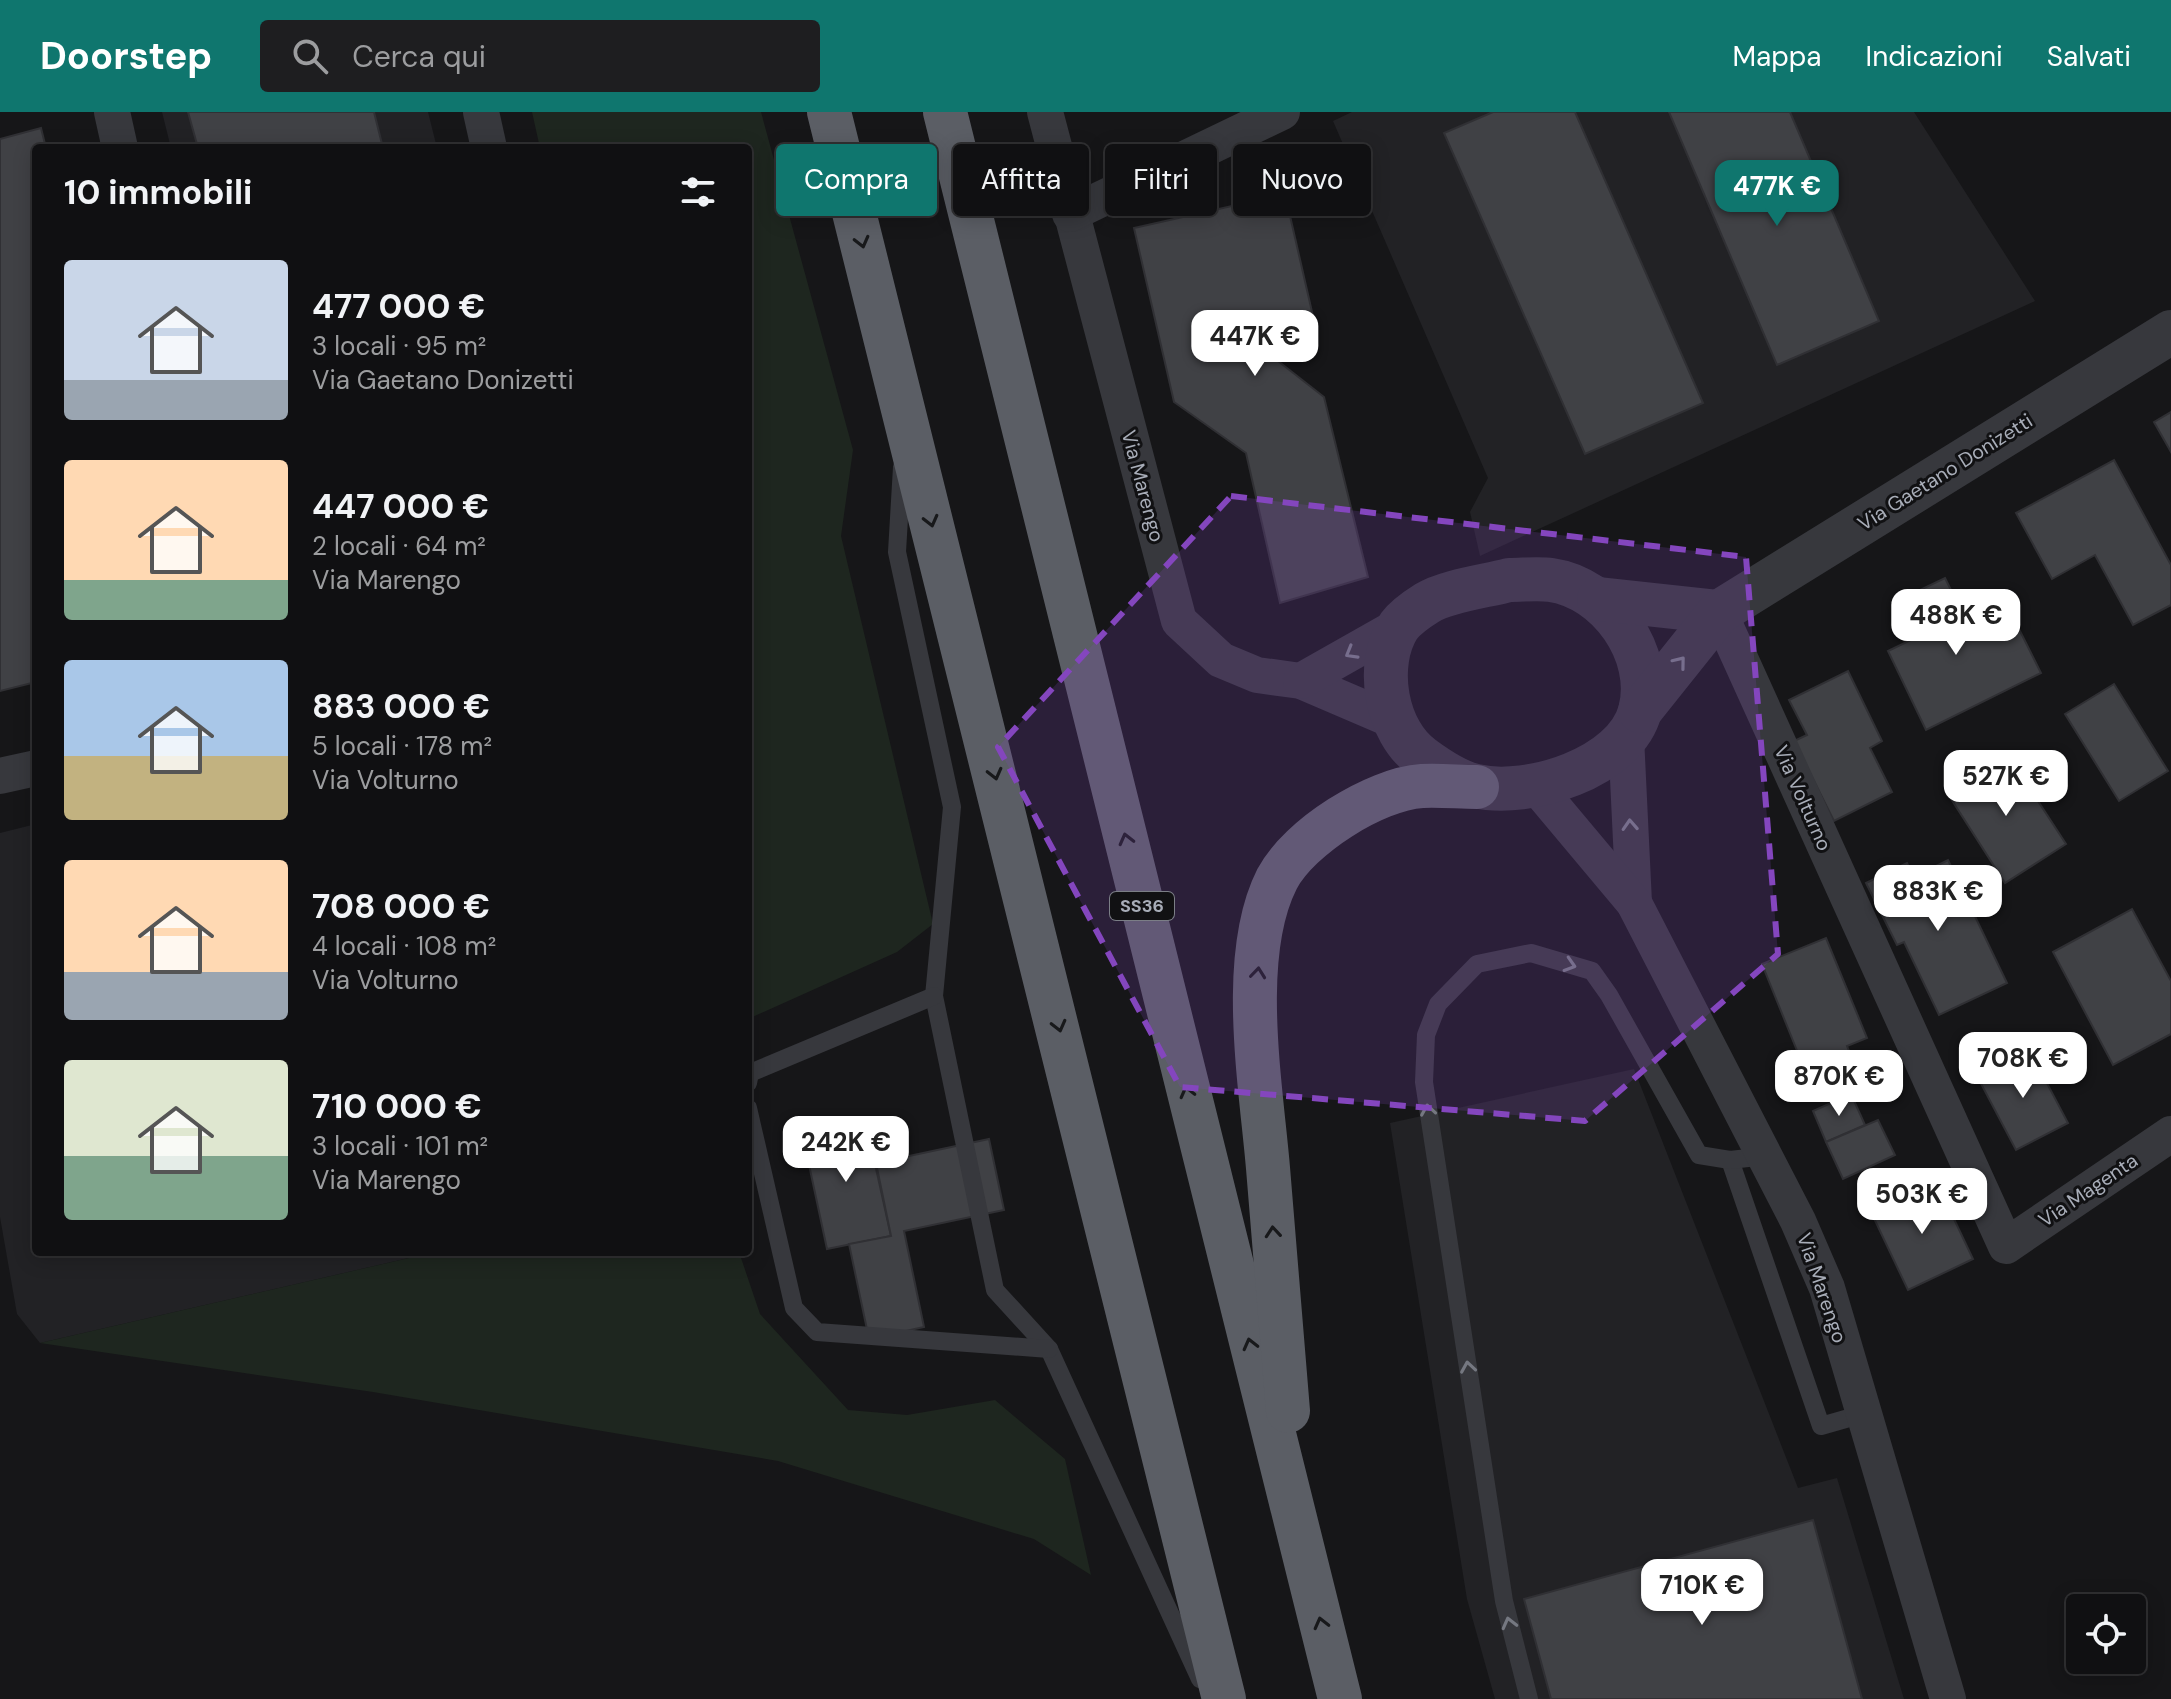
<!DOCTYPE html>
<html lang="it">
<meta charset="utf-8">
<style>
body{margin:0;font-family:"DM Sans",sans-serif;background:#1e1e20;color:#f1f3f6;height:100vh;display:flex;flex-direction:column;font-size:30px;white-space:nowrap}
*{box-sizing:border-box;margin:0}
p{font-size:26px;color:#9c9d9f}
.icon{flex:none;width:44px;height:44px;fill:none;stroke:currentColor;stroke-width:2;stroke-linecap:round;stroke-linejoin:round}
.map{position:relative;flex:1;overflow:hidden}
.sheet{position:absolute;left:32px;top:32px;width:720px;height:1112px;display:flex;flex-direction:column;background:#101012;border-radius:8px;box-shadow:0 4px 20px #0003,0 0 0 2px #303032}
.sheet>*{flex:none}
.hud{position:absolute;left:776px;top:32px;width:760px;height:72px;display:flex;gap:16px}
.fabs{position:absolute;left:2066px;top:1482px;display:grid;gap:16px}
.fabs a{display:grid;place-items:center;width:80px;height:80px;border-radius:8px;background:#101012;box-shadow:0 4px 20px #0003,0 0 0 2px #303032;font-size:40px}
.price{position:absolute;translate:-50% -68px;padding:0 18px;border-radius:16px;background:#fff;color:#222;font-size:26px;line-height:52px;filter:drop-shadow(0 2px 4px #0008)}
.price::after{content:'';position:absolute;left:50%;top:48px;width:24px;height:18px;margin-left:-12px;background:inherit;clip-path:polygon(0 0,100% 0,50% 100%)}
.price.selected{background:#0f766e;color:#fff}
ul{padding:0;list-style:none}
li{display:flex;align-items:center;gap:24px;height:200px;padding:0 32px}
li span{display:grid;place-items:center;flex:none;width:224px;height:160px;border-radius:8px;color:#555}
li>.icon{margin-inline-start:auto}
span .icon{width:96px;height:96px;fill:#fffc;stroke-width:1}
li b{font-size:34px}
h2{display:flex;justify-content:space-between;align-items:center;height:96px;padding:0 32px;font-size:34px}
.tag{padding:0 28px;border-radius:8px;background:#101012;box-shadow:0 4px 20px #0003,0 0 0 2px #303032;font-size:28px;line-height:72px}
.tag.selected{background:#0f766e;color:#fff}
header{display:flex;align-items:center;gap:48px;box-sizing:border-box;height:112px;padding:0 40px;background:#0f766e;color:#fff}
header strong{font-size:38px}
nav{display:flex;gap:44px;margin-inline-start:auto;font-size:28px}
.search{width:560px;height:72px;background:#1e1e20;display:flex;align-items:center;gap:20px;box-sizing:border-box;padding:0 28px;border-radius:8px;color:#9c9d9f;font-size:30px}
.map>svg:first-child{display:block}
.built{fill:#222225}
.green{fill:#1e261f}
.building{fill:#404145;stroke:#303034;stroke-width:2}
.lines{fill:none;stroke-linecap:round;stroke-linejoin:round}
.service{stroke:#37383d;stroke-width:18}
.minor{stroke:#37383d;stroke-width:36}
.tertiary{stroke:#37383d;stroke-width:44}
.trunk{stroke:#5b5e65;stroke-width:44}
.oneway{stroke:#18191b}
.oneway2{stroke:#757881}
.marked{fill:#8446be;fill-opacity:0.2;stroke:#8446be;stroke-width:6;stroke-dasharray:16 10;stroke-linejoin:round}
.labels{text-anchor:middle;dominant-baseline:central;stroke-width:6;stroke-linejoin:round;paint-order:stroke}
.shield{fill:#111113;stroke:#7b7e86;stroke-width:2}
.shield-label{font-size:18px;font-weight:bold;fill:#a8adb8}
.street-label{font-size:20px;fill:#a8adb8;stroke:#111113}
</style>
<header>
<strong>Doorstep</strong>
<div class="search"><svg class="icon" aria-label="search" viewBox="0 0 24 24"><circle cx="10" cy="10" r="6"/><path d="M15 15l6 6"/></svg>Cerca qui</div>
<nav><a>Mappa</a><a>Indicazioni</a><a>Salvati</a></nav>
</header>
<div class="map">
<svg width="2171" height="1587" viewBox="0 0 2171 1587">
<rect width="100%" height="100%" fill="#161618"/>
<g class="built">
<polygon points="162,0 428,0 437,36 171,36"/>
<polygon points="1352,0 1914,0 2035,189 1480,444 1470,400 1488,366 1333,9"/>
<polygon points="36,712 36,1140 435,1140 40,1231 17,1202 0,1105 0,721"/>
<polygon points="1634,957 1798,1376 1837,1366 1904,1587 1495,1587 1467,1487 1390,1011"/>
</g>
<g class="green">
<polygon points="532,0 761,0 853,338 841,424 933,812 897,840 748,907 748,36 540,36"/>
<polygon points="435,1140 739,1140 760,1202 848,1298 907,1303 995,1288 1065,1347 1091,1463 1034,1427 778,1349 373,1280 40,1231"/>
</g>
<g class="building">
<polygon points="188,0 374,0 383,36 198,36"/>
<polygon points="1493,0 1575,0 1703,291 1585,342 1444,21"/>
<polygon points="1669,0 1790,0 1879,209 1777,253"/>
<polygon points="41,16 46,36 36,36 36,570 0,579 0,27"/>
<polygon points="1285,82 1315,213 1251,228 1324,285 1368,465 1280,491 1246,341 1174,290 1134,116"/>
<polygon points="2171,300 2171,340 2154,310"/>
<polygon points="2114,348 2171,453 2171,493 2133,513 2095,443 2052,467 2016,401"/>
<polygon points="1945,466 1975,526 2014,507 2041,561 1926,618 1888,539 1915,526 1897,489"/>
<polygon points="1848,559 1882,629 1870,636 1892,680 1834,709 1794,629 1807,623 1789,588"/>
<polygon points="2114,572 2168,659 2119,689 2065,602"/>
<polygon points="2006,640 2066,732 2005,771 1946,679"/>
<polygon points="1948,748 2007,871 1939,903 1904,830 1897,833 1866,771 1907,751 1914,765"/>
<polygon points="2132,797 2171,869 2171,922 2113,953 2053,840"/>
<polygon points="1826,826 1867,926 1847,934 1851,944 1827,955 1822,942 1802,951 1762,852"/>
<polygon points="2030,939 2068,1011 2016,1038 1978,966"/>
<polygon points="1851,982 1865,1013 1826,1030 1813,999"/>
<polygon points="865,1007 891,1124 827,1137 802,1020"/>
<polygon points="1878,1008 1895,1043 1843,1067 1826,1030"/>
<polygon points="989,1027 1004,1098 904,1119 924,1215 869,1227 849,1132 891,1124 876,1051"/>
<polygon points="1936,1069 1973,1147 1908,1178 1871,1100"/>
<polygon points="1813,1408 1862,1587 1551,1587 1524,1487"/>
</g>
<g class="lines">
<g class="service">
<polyline points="902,355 897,440 952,695 934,884 995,1178 1049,1237 1200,1567"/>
<polyline points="748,971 750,961 934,884"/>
<polyline points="748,996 794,1196 817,1220 1049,1237"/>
<polyline points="1730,1048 1821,1314 1863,1302"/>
<polyline points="1529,1587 1504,1489 1424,970 1426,923 1438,892 1477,852 1531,841 1592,859 1609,883 1699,1043 1730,1048 1766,1044"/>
</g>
<g class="minor">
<polyline points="112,0 120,36"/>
<polyline points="481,0 489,36"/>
<polyline points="1045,0 1179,509 1221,548 1257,563 1301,569 1392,608"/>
<polyline points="1070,102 1282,0"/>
<polyline points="1719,500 2006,1134 2171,1022"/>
<polyline points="1301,569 1400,513"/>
<polyline points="1626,625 1634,791"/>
<polyline points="0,664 36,656"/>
<polyline points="1536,674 1634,791 1798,1109 1827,1176 1948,1587"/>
</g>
<g class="tertiary">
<path d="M1509 468C1523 468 1538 466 1551 468 1608 476 1655 542 1640 599 1625 656 1528 686 1476 674 1457 670 1438 657 1423 646 1386 620 1374 553 1399 514 1405 506 1419 496 1427 491 1446 479 1487 474 1509 468Z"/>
<polyline points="1599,487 1719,500"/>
<polyline points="1640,599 1719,500 2171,220"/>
</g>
<g class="trunk">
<polyline points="829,0 1224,1587"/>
<polyline points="945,0 1340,1587"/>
<path d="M1288 1299C1282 1218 1275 1137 1268 1056 1261 973 1238 844 1277 767 1299 725 1375 677 1422 674 1440 673 1459 675 1477 675"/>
</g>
</g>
<defs><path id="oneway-chevron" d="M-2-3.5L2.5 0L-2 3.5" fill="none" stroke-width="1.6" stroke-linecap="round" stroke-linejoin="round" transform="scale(2)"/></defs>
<g class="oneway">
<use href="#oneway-chevron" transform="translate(862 130) rotate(76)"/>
<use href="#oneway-chevron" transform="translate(931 409) rotate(76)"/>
<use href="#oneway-chevron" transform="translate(995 662) rotate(76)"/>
<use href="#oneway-chevron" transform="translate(1126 727) rotate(-104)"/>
<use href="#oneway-chevron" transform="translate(1258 861) rotate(-84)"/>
<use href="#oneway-chevron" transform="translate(1059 914) rotate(76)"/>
<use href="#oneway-chevron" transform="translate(1187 980) rotate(-104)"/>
<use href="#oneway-chevron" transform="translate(1273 1120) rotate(-95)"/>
<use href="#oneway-chevron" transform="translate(1250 1232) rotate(-104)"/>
<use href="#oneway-chevron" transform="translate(1321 1511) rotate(-104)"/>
</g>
<g class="oneway2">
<use href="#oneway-chevron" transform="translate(1351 541) rotate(150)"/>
<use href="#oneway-chevron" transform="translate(1680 550) rotate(-51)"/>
<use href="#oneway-chevron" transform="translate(1630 713) rotate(-93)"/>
<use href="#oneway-chevron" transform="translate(1570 853) rotate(17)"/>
<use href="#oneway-chevron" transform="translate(1428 998) rotate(-99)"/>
<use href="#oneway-chevron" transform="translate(1468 1255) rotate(-99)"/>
<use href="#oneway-chevron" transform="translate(1509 1511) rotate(-104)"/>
</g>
<path class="marked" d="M1231 384 1746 445 1778 842 1585 1009 1180 975 998 635Z"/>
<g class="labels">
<rect class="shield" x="1110" y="780" width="64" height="28" rx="6"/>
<g class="shield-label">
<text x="1142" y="794">SS36</text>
</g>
<g class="street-label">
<text transform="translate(1945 360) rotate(-32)">Via Gaetano Donizetti</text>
<text transform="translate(1143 374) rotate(75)">Via Marengo</text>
<text transform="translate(1803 686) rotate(66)">Via Volturno</text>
<text transform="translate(2088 1078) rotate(-34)">Via Magenta</text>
<text transform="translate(1822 1176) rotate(71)">Via Marengo</text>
</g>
</g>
</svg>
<div class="fabs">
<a><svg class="icon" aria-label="locate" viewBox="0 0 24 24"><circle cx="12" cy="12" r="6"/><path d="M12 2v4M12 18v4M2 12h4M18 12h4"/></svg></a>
</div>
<b class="price selected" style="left:1777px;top:116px">477K €</b>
<b class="price" style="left:1255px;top:266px">447K €</b>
<b class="price" style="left:1956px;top:545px">488K €</b>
<b class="price" style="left:2006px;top:706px">527K €</b>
<b class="price" style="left:1938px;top:821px">883K €</b>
<b class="price" style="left:2023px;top:988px">708K €</b>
<b class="price" style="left:1839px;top:1006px">870K €</b>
<b class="price" style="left:846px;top:1072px">242K €</b>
<b class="price" style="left:1922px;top:1124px">503K €</b>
<b class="price" style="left:1702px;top:1515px">710K €</b>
<div class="hud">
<a class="tag selected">Compra</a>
<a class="tag">Affitta</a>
<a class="tag">Filtri</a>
<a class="tag">Nuovo</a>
</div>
<section class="sheet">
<h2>10 immobili<svg class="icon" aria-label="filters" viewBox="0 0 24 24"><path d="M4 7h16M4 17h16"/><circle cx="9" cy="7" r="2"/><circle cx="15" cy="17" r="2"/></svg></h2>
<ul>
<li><span style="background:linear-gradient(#c9d6e8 75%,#9aa5b1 0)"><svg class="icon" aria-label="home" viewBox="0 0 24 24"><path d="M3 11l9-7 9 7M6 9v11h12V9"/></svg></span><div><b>477 000 €</b><p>3 locali · 95 m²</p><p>Via Gaetano Donizetti</p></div></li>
<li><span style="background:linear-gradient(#ffd9b3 75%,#7fa58c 0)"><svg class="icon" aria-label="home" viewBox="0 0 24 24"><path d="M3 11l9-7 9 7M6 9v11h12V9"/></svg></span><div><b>447 000 €</b><p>2 locali · 64 m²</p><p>Via Marengo</p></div></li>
<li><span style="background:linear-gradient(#a9c7e8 60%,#c2b280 0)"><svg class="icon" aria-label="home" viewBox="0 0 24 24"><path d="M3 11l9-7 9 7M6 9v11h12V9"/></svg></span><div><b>883 000 €</b><p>5 locali · 178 m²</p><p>Via Volturno</p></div></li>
<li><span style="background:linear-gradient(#ffd9b3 70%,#9aa5b1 0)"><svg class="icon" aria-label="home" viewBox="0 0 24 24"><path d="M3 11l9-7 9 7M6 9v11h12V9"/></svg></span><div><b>708 000 €</b><p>4 locali · 108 m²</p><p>Via Volturno</p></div></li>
<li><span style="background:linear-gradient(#dfe7d0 60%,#7fa58c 0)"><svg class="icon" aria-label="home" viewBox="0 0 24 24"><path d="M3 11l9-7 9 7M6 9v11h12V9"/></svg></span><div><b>710 000 €</b><p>3 locali · 101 m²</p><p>Via Marengo</p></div></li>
</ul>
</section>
</div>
